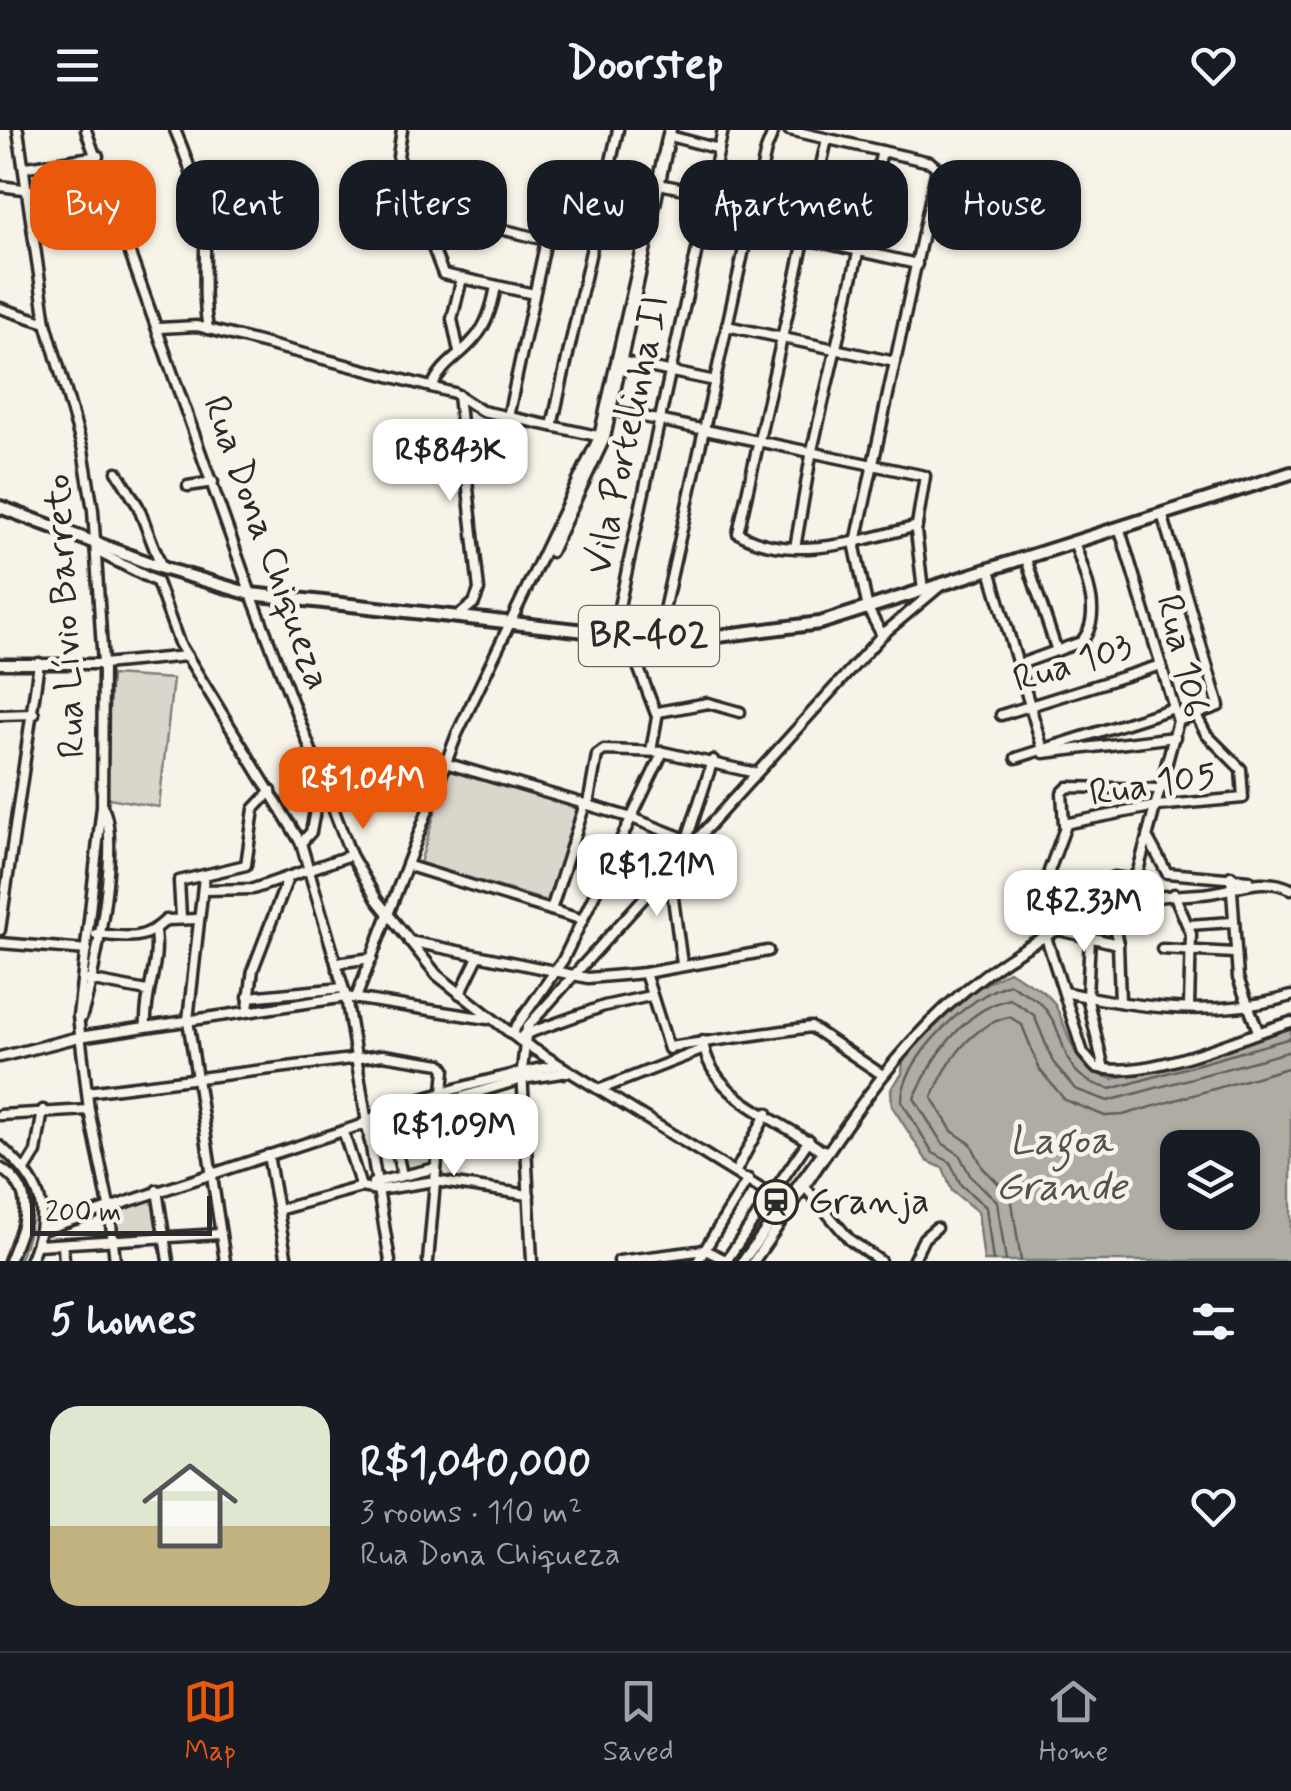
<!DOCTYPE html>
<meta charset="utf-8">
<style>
body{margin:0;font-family:Mynerve,sans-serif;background:#242831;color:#f1f3f6;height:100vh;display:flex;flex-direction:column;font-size:38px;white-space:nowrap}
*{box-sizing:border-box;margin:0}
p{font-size:32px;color:#9ea1a6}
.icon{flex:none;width:55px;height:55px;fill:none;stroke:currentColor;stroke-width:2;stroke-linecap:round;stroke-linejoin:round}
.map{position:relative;height:1131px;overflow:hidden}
.drawer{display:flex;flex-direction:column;background:#171b24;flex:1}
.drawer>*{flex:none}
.top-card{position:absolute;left:30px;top:30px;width:1232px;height:90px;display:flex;gap:20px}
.buttons{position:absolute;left:1160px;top:1000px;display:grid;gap:20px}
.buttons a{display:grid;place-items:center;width:100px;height:100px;border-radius:20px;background:#171b24;box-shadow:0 2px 8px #0004;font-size:50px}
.scale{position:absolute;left:30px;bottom:25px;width:182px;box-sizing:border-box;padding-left:10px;border:5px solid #2b2b2b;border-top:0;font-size:28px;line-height:35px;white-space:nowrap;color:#2b2b2b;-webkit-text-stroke:8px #f7f3e8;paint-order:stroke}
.price{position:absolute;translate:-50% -85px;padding:0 22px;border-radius:20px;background:#fff;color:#222;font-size:32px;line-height:65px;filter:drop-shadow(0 2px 5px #0008)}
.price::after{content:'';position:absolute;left:50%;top:60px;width:30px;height:22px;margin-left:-15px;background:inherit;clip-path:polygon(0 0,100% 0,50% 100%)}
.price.selected{background:#ea580c;color:#fff}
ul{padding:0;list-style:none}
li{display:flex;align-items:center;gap:30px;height:250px;padding:0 50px}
li span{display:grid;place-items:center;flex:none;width:280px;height:200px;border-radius:30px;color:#555}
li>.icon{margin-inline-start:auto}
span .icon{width:120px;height:120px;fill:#fffc;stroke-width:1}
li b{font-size:42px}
h2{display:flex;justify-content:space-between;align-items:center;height:120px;padding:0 50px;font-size:42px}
.tag{padding:0 35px;border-radius:30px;background:#171b24;box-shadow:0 2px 8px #0004;font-size:35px;line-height:90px}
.tag.selected{background:#ea580c;color:#fff}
header{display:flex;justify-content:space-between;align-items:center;height:130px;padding:0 50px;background:#171b24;font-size:45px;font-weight:700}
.tabs{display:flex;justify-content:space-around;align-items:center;height:140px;border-top:2px solid #363941;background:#171b24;font-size:28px;color:#9ea1a6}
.tabs a{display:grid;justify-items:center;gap:5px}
.tabs .selected{color:#ea580c}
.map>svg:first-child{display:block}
.green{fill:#dad6cc;stroke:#82807c;stroke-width:2.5}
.water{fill:#afaca4;stroke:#7a7874;stroke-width:2.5;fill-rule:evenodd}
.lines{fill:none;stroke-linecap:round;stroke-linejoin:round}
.shore{stroke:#605f5b;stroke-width:2.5}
.stream{stroke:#7a7874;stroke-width:2.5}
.minor-casing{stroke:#2b2b2b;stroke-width:15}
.highway-casing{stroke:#2b2b2b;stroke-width:18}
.minor{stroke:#f7f3e8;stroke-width:8}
.highway{stroke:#f7f3e8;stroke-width:10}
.labels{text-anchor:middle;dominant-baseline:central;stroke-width:9;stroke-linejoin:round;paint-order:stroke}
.shield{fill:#f7f3e8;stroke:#686764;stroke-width:2.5}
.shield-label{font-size:35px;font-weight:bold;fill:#2b2b2b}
.street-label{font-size:38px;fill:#2b2b2b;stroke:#f7f3e8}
.poi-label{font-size:38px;fill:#2b2b2b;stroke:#f7f3e8;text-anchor:start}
.water-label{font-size:40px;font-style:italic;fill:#53524f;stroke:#f7f3e8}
</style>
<header><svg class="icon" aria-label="menu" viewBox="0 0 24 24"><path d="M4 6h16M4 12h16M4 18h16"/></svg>Doorstep<svg class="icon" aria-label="heart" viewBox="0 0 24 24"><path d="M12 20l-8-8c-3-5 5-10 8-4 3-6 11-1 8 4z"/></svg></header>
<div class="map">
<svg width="1291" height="1131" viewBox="0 0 1291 1131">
<rect width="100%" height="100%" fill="#f7f3e8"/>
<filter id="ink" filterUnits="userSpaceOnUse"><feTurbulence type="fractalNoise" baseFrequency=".01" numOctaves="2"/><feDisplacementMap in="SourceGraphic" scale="20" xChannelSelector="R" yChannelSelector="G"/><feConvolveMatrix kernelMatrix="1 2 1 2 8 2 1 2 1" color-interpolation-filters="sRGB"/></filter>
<g filter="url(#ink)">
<g class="green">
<polygon points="111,545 173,549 159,677 103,667"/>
<polygon points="448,639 579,678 550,772 420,733"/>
<polygon points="435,999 433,1036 404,1041 397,1007"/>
<polygon points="152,1069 158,1105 115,1108 112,1082"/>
</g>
<path class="water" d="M1009 841C1022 850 1046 860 1054 873 1073 907 1068 937 1113 949L1291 898V1131H984L978 1082 952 1061 943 1038 927 1031 892 976 891 959 902 944 903 931 950 874ZM1178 1018H1242V1082H1178Z"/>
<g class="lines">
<g class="shore">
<path d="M993 1131 986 1077 961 1055 950 1032 933 1023 902 972C900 930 971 863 1010 854 1020 861 1037 868 1044 877 1072 913 1055 946 1111 959L1291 908"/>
<path d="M1006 1131 997 1071 971 1047 959 1024 942 1013 914 968C933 928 962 880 1010 869L1034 885 1053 932 1075 959 1108 971 1291 921"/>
<path d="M1021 1131 1011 1066 983 1038 971 1014 952 1001 932 968C945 935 971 894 1010 887L1022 895 1040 940 1065 970 1105 986 1123 985 1291 937"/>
</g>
<path class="stream" d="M0 1031C44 1056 35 1091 19 1131"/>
<g class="minor-casing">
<g id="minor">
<polyline points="18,0 46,193 83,320 93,380 103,534 102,676 78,886 89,980 109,1076 115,1131"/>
<polyline points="86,0 251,464 351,725 377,770 437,845 522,912 769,1064"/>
<path d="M175 0C190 35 206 83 205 121 205 149 203 171 208 199"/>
<polyline points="402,0 398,26 443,144 534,164"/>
<polyline points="789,0 930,32 937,38 855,417 868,479 882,505"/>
<polyline points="670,6 719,19"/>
<path d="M827 9 738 403C790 434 863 410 917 396"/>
<polyline points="27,37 98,26"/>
<polyline points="659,54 754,73"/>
<polyline points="0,56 30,60"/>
<polyline points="552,81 645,103"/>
<polyline points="34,91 116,78"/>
<polyline points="467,91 546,110"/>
<polyline points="749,96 917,134"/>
<polyline points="0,178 46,193"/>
<polyline points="727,196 895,232"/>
<polyline points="159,198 197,196 454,263 482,281 602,307"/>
<polyline points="459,222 452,189 462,148"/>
<polyline points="620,231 715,251"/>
<path d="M432 257C442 233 460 227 475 208 487 195 493 173 496 156"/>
<polyline points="610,280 925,346 916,401 923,460"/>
<polyline points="508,287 556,64"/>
<polyline points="552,296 618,0"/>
<polyline points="117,342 138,376 162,438"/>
<polyline points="188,356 213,352"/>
<polyline points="1163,387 1219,576 1178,591"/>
<polyline points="795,418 812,320 882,21"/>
<polyline points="96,421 157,452 179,513 301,713 346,867 390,1131"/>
<polyline points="551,422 605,308 671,0"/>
<polyline points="1026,429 1057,521"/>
<polyline points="990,440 1044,623 1175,607"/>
<polyline points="458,486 474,473 479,460 458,265"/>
<polyline points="613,504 723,0"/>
<polyline points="637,505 636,531 656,584"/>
<polyline points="658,507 766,20 774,0"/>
<polyline points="0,534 103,534 187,526"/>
<path d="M1017 535 1081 512C1105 485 1084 445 1075 414"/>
<polyline points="0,585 34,584"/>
<polyline points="1001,585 1161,535"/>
<polyline points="651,621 658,582 708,573 740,582"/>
<polyline points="1016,628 1174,578"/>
<polyline points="445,633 632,688 693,712"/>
<polyline points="1161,659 1068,657 1062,663 1064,694 1156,676 1243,668 1241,639 1206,604 1196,585"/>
<polyline points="588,675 597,625 604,620 663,622 756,643"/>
<polyline points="1066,695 1049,741 1059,800 1118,814"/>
<polyline points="687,709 713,630"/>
<polyline points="1149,710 1167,743 1249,750"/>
<polyline points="301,713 311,702 321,648"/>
<polyline points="409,736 583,790"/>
<polyline points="669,739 682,834"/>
<polyline points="1231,746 1238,848 1258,901"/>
<polyline points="204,747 188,890 225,1131"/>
<polyline points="1088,758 1114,747 1134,750"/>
<polyline points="204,760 253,759 351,725"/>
<polyline points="1174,764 1191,804 1189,877"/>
<polyline points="1115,774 1138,741 1178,591 1120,400"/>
<polyline points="1110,778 1118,814 1120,872"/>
<polyline points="551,780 585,674"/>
<polyline points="181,787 179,751 246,735 254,679 271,661"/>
<polyline points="1188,795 1233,792"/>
<polyline points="0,800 39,533"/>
<path d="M96 804C127 807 143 812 166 790L199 789"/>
<path d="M1046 807 1083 923 1095 937C1147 951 1238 907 1291 892"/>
<polyline points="1090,807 1087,867 1104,939"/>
<polyline points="409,811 588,848 645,843 768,821"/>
<polyline points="0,813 87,820"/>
<polyline points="1162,819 1234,823"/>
<polyline points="336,833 372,828"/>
<polyline points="645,843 669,919"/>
<polyline points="88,850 147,861"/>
<path d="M1064 862C1138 878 1218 888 1291 866"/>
<polyline points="460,864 477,829"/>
<polyline points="248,867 343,858"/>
<polyline points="356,868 457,604 599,307 669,0"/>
<polyline points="248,879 253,839 288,748"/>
<path d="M81 888C94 850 120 715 104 680"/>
<path d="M146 896C144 863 160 836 155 802"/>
<polyline points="511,904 563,830 663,622"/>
<polyline points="523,905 604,876 650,866"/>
<path d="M703 911C710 970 781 988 822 1021"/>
<polyline points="669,917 811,897 881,944"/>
<polyline points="0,927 79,907 346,867 488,889"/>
<polyline points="601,959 704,919"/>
<polyline points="87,962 383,925 441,934 445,939 428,1131"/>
<polyline points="0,985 89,980"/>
<polyline points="365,996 522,949 568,942"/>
<polyline points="343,1001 361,1057"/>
<polyline points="368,1001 441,982"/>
<polyline points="393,1004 402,1045"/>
<polyline points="369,1009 440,994"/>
<path d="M0 1016C41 1053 53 1078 30 1131"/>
<polyline points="268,1025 287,1131"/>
<path d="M0 1038C40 1063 23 1095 9 1131"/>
<polyline points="25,1040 36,1022 43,980"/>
<polyline points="736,1041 767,983"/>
<polyline points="373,1053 436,1038"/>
<polyline points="805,1057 850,1110 880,1131"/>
<polyline points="157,1060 168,1131"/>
<polyline points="278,1080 361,1057 378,1060 435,1051 529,1065"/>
<path d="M42 1100 361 995C384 975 521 940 556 936"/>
<polyline points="37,1115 220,1104"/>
<polyline points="63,1116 64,1131"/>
<polyline points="532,1131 522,940 527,897 882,505 939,457"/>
<polyline points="619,1131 705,1120 728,1131"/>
<polyline points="698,1131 748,1049"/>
<polyline points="726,1131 809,1010"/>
<polyline points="743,1131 824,1020"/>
<path d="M754 1131C865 972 920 851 1113 775 1142 764 1180 767 1210 763 1238 759 1262 745 1291 759"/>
<polyline points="913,1131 924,1108 936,1098"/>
</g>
</g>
<g class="highway-casing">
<polyline id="highway" points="0,377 162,438 251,464 613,504 718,506 820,493 1291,343"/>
</g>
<use href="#minor" class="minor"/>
<use href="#highway" class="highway"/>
</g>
</g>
<defs>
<g id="station-ring" transform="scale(2.25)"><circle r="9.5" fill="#f7f3e8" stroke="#2b2b2b" stroke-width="1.5"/><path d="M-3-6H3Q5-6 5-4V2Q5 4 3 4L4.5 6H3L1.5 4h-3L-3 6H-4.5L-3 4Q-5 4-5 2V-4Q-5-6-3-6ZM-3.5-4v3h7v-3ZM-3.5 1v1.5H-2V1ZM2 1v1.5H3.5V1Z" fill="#2b2b2b"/></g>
</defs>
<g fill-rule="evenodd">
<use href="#station-ring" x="776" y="1072"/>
</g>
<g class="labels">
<rect class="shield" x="579" y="476" width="140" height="60" rx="8"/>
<g class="shield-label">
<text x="649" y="506">BR-402</text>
</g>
<g class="street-label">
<text transform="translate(628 305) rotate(-78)">Vila Portelinha II</text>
<text transform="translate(266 413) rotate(70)">Rua Dona Chiqueza</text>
<text transform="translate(66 486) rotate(-93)">Rua Lívio Barreto</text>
<text transform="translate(1182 526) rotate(76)">Rua 106</text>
<text transform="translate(1073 534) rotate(-17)">Rua 103</text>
<text transform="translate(1153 655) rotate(-9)">Rua 105</text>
</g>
<g class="poi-label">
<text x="808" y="1072">Granja</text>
</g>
<g class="water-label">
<text x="1061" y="1012">Lagoa<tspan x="1061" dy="46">Grande</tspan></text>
</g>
</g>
</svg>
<div class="buttons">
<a><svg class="icon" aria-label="layers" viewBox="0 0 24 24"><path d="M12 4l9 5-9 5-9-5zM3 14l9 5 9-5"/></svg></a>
</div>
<div class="scale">200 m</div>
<b class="price" style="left:450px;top:374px">R$843K</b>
<b class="price selected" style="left:363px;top:702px">R$1.04M</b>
<b class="price" style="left:657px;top:789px">R$1.21M</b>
<b class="price" style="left:1084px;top:825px">R$2.33M</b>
<b class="price" style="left:454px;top:1049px">R$1.09M</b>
<div class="top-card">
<a class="tag selected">Buy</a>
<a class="tag">Rent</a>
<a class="tag">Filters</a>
<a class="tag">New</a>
<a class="tag">Apartment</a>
<a class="tag">House</a>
</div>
</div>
<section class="drawer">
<h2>5 homes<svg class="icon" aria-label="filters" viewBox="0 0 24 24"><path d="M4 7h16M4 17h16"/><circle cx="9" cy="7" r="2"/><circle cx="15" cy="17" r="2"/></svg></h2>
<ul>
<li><span style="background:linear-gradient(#dfe7d0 60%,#c2b280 0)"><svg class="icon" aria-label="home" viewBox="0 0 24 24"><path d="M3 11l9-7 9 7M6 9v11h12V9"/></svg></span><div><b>R$1,040,000</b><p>3 rooms · 110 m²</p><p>Rua Dona Chiqueza</p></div><svg class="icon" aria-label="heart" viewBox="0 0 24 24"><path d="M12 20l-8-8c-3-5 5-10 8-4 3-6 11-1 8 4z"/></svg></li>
</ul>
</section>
<nav class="tabs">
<a class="selected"><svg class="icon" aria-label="map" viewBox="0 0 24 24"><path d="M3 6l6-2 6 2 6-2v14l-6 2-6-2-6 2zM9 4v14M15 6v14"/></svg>Map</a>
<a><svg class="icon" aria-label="saved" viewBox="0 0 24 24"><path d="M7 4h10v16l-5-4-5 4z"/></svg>Saved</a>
<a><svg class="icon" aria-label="home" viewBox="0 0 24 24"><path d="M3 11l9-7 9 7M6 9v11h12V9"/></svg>Home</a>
</nav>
